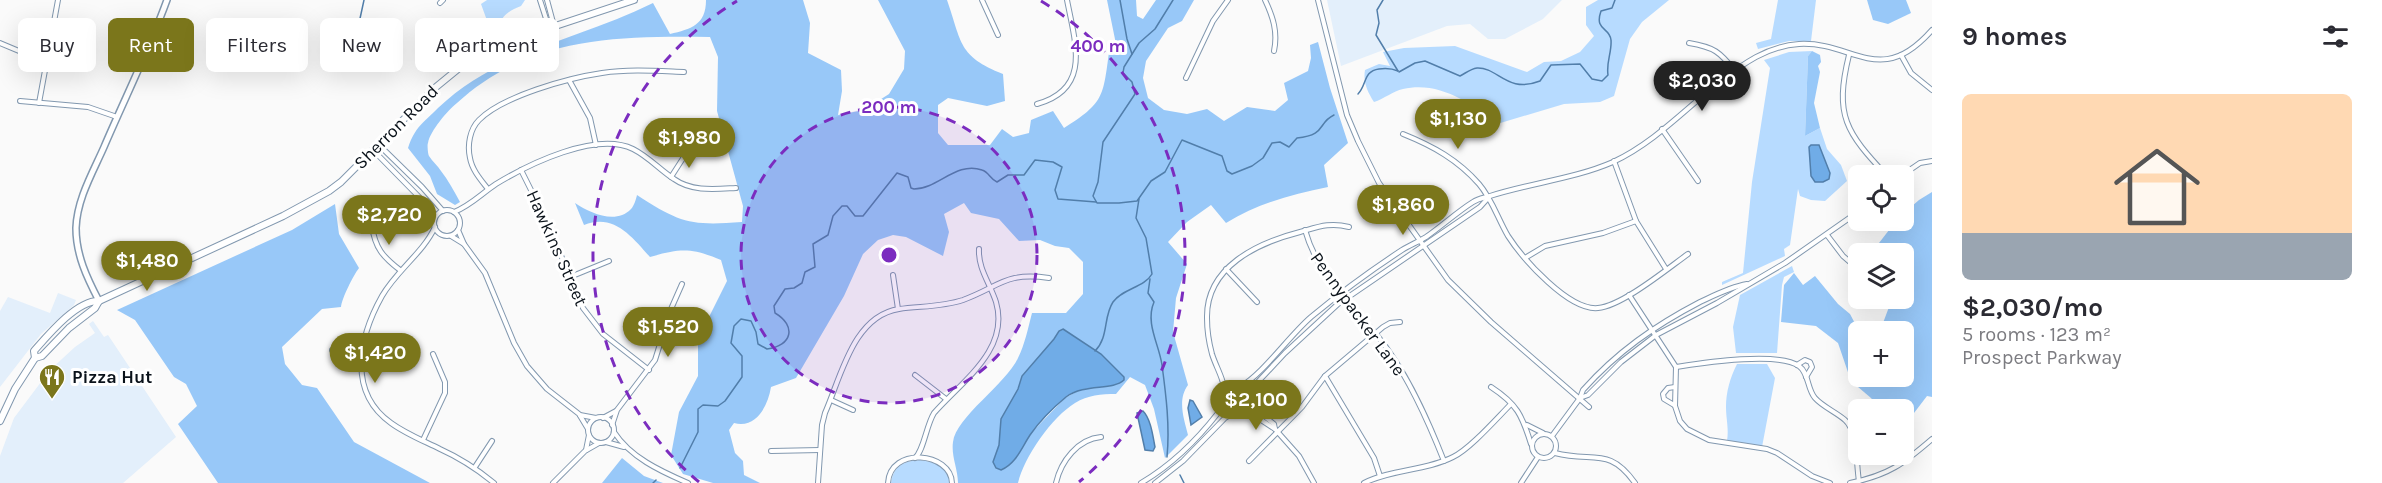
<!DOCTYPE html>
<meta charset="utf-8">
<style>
body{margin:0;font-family:Karla,sans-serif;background:#f2f2f3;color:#2b2b33;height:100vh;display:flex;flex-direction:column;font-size:22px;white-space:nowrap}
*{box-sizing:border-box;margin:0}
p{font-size:20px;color:#7c7c81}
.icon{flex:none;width:33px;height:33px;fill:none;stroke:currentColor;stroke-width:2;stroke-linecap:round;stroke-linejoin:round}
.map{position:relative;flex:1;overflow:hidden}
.drawer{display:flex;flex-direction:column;background:#fff;width:450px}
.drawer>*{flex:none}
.banner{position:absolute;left:18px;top:18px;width:570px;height:54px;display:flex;gap:12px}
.buttons{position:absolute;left:1848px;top:165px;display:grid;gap:12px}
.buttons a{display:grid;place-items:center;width:66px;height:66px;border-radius:9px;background:#fff;box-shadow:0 6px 24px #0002;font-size:30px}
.price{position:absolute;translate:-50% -51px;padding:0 14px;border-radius:21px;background:#7b761b;color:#fff;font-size:20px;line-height:39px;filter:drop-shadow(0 2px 3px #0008)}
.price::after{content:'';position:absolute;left:50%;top:36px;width:18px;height:14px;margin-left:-9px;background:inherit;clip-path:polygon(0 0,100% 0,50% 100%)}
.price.current{background:#222;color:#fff}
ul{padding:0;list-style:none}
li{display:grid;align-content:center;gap:12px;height:318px;padding:0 30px}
li span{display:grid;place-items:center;height:186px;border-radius:9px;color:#555}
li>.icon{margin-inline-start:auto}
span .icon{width:108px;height:108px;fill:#fffc;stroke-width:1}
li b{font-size:26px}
h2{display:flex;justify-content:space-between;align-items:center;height:72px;padding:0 30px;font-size:26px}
.chip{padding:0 21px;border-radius:9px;background:#fff;box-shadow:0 6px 24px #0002;font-size:21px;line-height:54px}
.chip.current{background:#7b761b;color:#fff}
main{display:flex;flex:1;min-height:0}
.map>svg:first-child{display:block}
.built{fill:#e3effb}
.green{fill:#b7dbff}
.forest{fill:#98c8f8;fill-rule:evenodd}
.water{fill:#70ace7;stroke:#517eaa;stroke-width:1.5}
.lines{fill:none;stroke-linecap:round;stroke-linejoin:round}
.stream{stroke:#517eaa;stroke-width:1.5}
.minor-casing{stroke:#8298af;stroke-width:6}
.tertiary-casing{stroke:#8298af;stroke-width:8}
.secondary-casing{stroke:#8298af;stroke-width:8}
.minor{stroke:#fff;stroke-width:4}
.tertiary{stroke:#fff;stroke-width:5}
.secondary{stroke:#fff;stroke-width:6}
.ring{fill:none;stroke:#7b2cbf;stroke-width:3;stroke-dasharray:10 8}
.labels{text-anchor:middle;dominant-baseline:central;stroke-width:6;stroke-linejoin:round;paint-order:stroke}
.street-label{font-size:18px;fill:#0a121a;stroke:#fff}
.poi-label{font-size:18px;font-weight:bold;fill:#0a121a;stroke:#fff;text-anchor:start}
.centre{fill:#7b2cbf;stroke:#fff;stroke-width:3}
.ring-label{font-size:18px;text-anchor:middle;font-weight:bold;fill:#7b2cbf;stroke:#fff;stroke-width:6;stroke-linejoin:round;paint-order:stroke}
</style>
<main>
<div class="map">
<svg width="1932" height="483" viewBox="0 0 1932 483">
<rect width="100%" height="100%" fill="#fafafa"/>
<g class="built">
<polygon points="1327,0 1562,0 1543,19 1505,39 1488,39 1470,24 1447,26 1341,66"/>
<polygon points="58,293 76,300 74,305 41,334 0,387 0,311 8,297 50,313"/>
<polygon points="93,321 104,337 108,335 176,437 123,483 0,483 0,456 14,418 50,370 75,347 95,333 89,324"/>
</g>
<g class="green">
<path d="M487 0H525L521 6C511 10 503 14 500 24L492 27 489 26 481 4Z"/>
<path d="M1598 0H1669L1642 22 1630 39 1614 96 1600 102 1564 104 1497 124C1470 103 1440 81 1403 89 1393 91 1384 99 1374 102 1367 91 1363 82 1365 70L1379 64 1390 66 1383 52 1404 48 1455 46 1527 72 1544 62 1561 61 1580 52 1594 36 1586 25V7Z"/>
<polygon points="1778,0 1816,0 1811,41 1789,41 1758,49 1756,43 1771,39"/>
<polygon points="1812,51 1808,56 1805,136 1820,128 1827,149 1841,165 1847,181 1825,201 1811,200 1800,196 1798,189 1790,245 1784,249 1785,256 1722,285 1722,282 1743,273 1752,182 1770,68 1764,60 1789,52"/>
<polygon points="1792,266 1794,272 1784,277 1782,285 1777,353 1736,353 1733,327 1740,295"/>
<path d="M1737 364H1767L1775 378 1762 447 1727 441C1729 429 1726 419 1726 407 1726 392 1730 378 1737 364Z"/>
<path d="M920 460C935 462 948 466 950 483H891C893 466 904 461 920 460Z"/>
</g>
<g class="forest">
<path d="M706 0H803L810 23 808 53 841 70 842 91 838 115 864 110 889 94 904 69 905 51 878 0H947C962 43 958 56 1003 74L1005 101 987 106 948 98 938 105V133L948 145H990L1002 129 1013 137 1029 133 1031 120 1053 111 1064 128C1104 103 1103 97 1109 52L1117 49 1107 0H1136L1137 16 1143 19 1156 0H1194L1182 21 1168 28 1146 61 1143 78 1148 98 1164 110 1187 114 1207 109 1224 121 1247 107 1275 111 1288 100 1284 83 1308 71 1311 58 1310 45 1318 42 1330 88 1348 143 1324 165 1328 187C1291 195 1258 203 1226 223L1211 205 1187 222 1168 242 1187 264 1176 298 1173 332 1188 385C1177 400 1184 419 1188 435L1165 458 1154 409 1145 385 1130 377 1116 394C1101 394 1088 395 1075 403 1052 417 1024 457 1018 483H958C958 469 951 456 953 442 956 417 1006 384 1018 358 1025 344 1028 328 1032 313H1066L1083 294V262L1069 248 1055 246 1040 240 1019 241 999 219 971 213 964 203 944 214 949 232 943 256 906 237 893 235 878 240 863 254 844 296 796 378 771 387C768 405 757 429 734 423L729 430 735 453 743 461 744 475 760 483H713L683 474 671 455 679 412 698 376V339L727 281 721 260C692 248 681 248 650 257 632 237 614 213 584 225L575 203C590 213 616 225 631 209 634 206 636 199 637 195 680 223 691 226 742 222L743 206 717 111 718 57 710 37C618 36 530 36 457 103 448 110 430 131 428 143 427 145 428 154 429 156 432 161 438 166 441 171 448 180 454 191 460 202L455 205 437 194 430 176 408 148C415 127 423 123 438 108 501 49 579 40 653 3L670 34C691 29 706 25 706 0ZM1059 331 1101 354 1123 377 1124 380 1111 386 1083 388 1065 398 1032 432 1015 457 993 462 999 445 1001 419 1018 389 1022 376 1054 339Z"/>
<polygon points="1867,0 1906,0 1911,13 1888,24 1873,20"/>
<polygon points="1812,51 1820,55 1821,62 1818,66 1820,72 1814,103 1820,128 1805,136 1808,56"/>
<polygon points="1932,192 1932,397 1927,396 1914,413 1904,421 1904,410 1880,409 1871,398 1851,381 1838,343 1816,326 1781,322 1784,285 1794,273 1803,285 1815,276 1838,304 1850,314 1859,331 1858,376 1904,376 1904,332 1880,331 1892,299 1904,298 1904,288 1907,286 1914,265 1899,245 1879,243 1896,221 1904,220 1904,213 1919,200"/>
<path d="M335 204 339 234 359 268C353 276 342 298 341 307L322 309 282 347 285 364 302 385 317 388 354 442 430 483H218L178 424 197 406 186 384 174 377 135 320 117 310 292 230Z"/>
<polygon points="622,458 644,476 663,483 602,483"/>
</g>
<g class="water">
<polygon points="1811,145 1819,145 1830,173 1829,179 1823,182 1815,182 1811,176 1809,147"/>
<path d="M1063 329 1101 354 1124 377V380C1112 391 1085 383 1066 397 1054 407 1039 422 1030 435 1022 447 1016 464 1001 470L996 468 993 462 999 445 1001 419 1018 389 1022 376 1054 339 1059 331Z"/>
<polygon points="1190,400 1193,401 1202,417 1191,425 1188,408"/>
<path d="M1143 411C1151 419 1153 437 1155 447L1153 451 1145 450 1137 413Z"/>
</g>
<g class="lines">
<g class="stream">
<polyline points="1120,0 1127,39 1132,54"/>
<path d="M1173 0 1155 29 1139 43 1124 67 1123 73 1132 82 1135 94 1103 142 1098 182 1093 196 1097 203H1119L1137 201 1151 181 1165 172 1182 140 1222 156 1227 171 1232 174 1252 166 1263 158 1272 143 1280 142 1289 147 1297 138C1327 135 1317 123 1334 115"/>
<polyline points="1383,0 1377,10 1379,23 1376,35 1398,71"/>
<polyline points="346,54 356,37 364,0"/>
<path d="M1399 72 1415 63 1425 61 1460 76C1466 73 1470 69 1477 68 1498 67 1507 94 1540 81L1551 65 1580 64 1592 79 1602 81 1608 75C1606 62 1612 52 1611 40 1610 27 1594 31 1601 11L1612 8 1615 0"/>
<path d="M1358 94C1367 85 1363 71 1379 69 1386 68 1391 68 1398 71"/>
<path d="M1150 279 1148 293 1154 302C1145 323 1159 344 1162 365 1166 395 1170 426 1167 457"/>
<path d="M1095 351C1109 337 1103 317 1113 302 1123 288 1144 288 1152 274L1146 238 1136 218 1139 199"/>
<path d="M680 468 698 432V409L703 405 718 406 725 401 742 377V356L731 343 734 326 741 319 751 321 756 332 758 344 767 349C792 346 797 326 775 313L774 306 785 289 794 288 802 283 805 272 815 267 813 244 828 235 833 216 842 206H847L855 216H863L897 173 908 177 911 188 914 189C938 189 956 161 982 170 989 172 990 179 997 182L1008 175H1024L1035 160 1053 162 1062 167 1055 190 1058 199 1096 202"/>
<polyline points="1180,475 1184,483"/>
<polyline points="653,483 656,480"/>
</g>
<g class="minor-casing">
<g id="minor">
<polyline points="540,0 549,28"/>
<polyline points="547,0 554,26"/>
<polyline points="982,0 998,35"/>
<path d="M1265 0C1273 17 1278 32 1274 51"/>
<polyline points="1318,0 1347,115 1358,141 1379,183 1448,280 1491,322 1589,407"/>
<polyline points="440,3 443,0"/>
<polyline points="0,43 19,51 48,57"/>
<path d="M1689 43C1714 47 1720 52 1735 71"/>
<path d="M1849 55C1834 116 1846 132 1887 176"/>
<polyline points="1901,55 1911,73 1932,90"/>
<polyline points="1186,78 1213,21 1228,0"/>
<polyline points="569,80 590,118 596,145"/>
<polyline points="20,101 88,107 117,117"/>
<polyline points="39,103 58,0"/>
<path d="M1037 104C1092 89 1075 42 1067 0"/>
<polyline points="1662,129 1698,181"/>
<path d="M1403 134C1433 146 1458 160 1479 184 1492 199 1498 219 1508 236 1523 259 1569 311 1598 308 1622 306 1667 269 1688 254"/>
<polyline points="379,145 422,187 443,211"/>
<polyline points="373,150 423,201 435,218"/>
<polyline points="1614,161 1636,221 1666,269"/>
<polyline points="521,170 547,222 583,308 603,334 649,370"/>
<polyline points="1901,176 1920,163 1932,161"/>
<polyline points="671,177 689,149"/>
<path d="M488 189C481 180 472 170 470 158 467 145 470 129 479 120 503 96 568 78 602 73 629 69 657 71 684 72"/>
<circle cx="447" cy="223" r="13"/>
<path d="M454 212C470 206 481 194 496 184 529 164 596 131 633 149 649 157 660 170 674 179 692 192 716 189 736 188"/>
<path d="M372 226C375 248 383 257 400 270"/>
<path d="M435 227C423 253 397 270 382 296 359 337 347 392 391 423 406 434 424 441 440 449 460 458 477 469 494 483"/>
<polyline points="458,230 464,244 485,273 514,343 527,366 547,389 579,414 588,429"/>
<path d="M1305 230C1320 283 1359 308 1388 350 1412 384 1429 423 1444 461"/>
<polyline points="1827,235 1843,256 1858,269"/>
<polyline points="451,236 464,244"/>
<polyline points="1525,258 1545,246 1603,233 1636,221"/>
<polyline points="1226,269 1257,302"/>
<polyline points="893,275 898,309"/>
<polyline points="570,277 609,261"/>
<polyline points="1629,295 1676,367 1675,406 1680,421 1687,429 1709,440 1767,449 1777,453 1812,476 1830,483"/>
<polyline points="332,350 360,353"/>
<polyline points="1797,365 1805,360 1810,362 1812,367 1806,377"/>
<path d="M1676 367C1702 363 1777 351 1799 366 1809 373 1807 389 1815 398 1823 407 1836 412 1845 420 1858 431 1856 464 1859 481"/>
<polyline points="915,375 946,399"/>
<polyline points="1325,376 1374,458 1380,476"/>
<path d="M1240 387C1264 373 1288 337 1311 317 1340 293 1370 271 1402 250 1410 245 1418 242 1426 237 1442 226 1457 212 1473 202 1479 198 1484 198 1490 196 1530 183 1574 179 1613 162 1667 137 1704 86 1756 57 1769 50 1784 45 1799 44 1854 41 1880 89 1932 30"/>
<path d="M1491 387C1517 404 1522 415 1531 444"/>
<polyline points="1249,396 1255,385 1285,353 1338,304 1480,207 1489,197"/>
<path d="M1224 398C1226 381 1217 370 1212 354 1209 343 1207 330 1207 318 1206 267 1257 243 1300 232 1318 227 1330 222 1349 227"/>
<polyline points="1580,398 1588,395 1621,362 1656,335 1717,303 1785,263 1858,212"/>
<polyline points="831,400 853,410"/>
<polyline points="1249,404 1274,424 1275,429 1299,456 1314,483"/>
<polyline points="1674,405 1664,399 1663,394 1668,388 1675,387"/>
<polyline points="1243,411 1252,414 1275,429"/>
<polyline points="580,415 596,418"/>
<circle cx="601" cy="430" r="13"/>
<polyline points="603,418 616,411"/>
<polyline points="612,425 617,410 655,360 671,309 682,284"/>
<polyline points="1527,425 1543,433"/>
<path d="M614 432C630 457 660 471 688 483"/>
<circle cx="1544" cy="446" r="12"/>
<path d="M1552 436 1580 398 1583 390C1617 352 1654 326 1700 302 1715 295 1730 287 1747 284"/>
<polyline points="423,440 445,393 445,382 433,354"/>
<polyline points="606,442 624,447"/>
<polyline points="586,450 589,435"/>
<polyline points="771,451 820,450"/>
<path d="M1555 453C1593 463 1609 446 1635 483"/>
<path d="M915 458C924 450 926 426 934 413 962 381 1010 350 996 302 990 283 978 269 979 249"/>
<polyline points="1249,461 1302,407 1325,376 1383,327 1390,323 1400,322"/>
<polyline points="475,467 492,441"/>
<polyline points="553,483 585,451 599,443"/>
<path d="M818 483 822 425 825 413C841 377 853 316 899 309 920 306 942 307 963 300 1001 286 1004 272 1049 278"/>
<path d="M888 483C890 446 951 452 952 483"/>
<path d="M1056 483C1061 461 1078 439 1101 437"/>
<path d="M1141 483C1170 466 1197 440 1218 413 1223 406 1223 393 1230 389 1238 384 1246 389 1249 396L1247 407 1239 412 1228 408 1224 401"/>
<polyline points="1155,483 1183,461 1225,418 1235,412"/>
<path d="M1364 483C1392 469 1425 471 1453 457 1470 449 1497 418 1511 404"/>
<polyline points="1521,483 1538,457"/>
<path d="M1850 483C1889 475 1903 464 1932 439"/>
</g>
</g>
<g class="tertiary-casing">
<path id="tertiary" d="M99 301C87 278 76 255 76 228 77 199 93 172 104 147 125 98 149 50 167 0"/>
</g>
<g class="secondary-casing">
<g id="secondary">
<polyline points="35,358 42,356 69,328 95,308 99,301 283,216 329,191 341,182 436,87 469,60 513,40 634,0"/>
<path d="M0 421 15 389 35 358 34 351C48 335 77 300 99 301"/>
</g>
</g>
<use href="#minor" class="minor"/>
<use href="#tertiary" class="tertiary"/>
<use href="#secondary" class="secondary"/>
</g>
<circle cx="889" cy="255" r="148" fill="#7b2cbf" fill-opacity=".12"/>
<g class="ring">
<circle cx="889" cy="255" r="148"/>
<path d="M699 482A296 296 0 0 1 737 1M1041 1A296 296 0 0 1 1079 482"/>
</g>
<defs>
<g id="restaurant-pin" transform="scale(1.35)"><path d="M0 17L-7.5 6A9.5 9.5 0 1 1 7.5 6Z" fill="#7b761b" stroke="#fff"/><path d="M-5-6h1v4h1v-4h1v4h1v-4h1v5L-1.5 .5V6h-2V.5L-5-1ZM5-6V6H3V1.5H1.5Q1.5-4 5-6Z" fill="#fff"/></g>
</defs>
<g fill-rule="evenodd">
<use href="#restaurant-pin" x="52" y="377"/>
</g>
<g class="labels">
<g class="street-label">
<text transform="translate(396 127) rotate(-45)">Sherron Road</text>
<text transform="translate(557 248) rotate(66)">Hawkins Street</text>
<text transform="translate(1358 314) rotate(54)">Pennypacker Lane</text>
</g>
<g class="poi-label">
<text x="72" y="377">Pizza Hut</text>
</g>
</g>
<circle cx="889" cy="255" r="9" class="centre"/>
<g class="ring-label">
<text x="1098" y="52">400 m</text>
<text x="889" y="113">200 m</text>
</g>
</svg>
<div class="buttons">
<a><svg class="icon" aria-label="locate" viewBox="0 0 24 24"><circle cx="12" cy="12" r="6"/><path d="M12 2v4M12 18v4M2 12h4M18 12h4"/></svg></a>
<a><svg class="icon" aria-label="layers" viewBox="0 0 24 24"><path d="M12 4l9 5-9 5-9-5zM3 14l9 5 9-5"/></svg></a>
<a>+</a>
<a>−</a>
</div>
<b class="price current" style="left:1702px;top:112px">$2,030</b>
<b class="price" style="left:1458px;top:150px">$1,130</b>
<b class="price" style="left:689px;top:169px">$1,980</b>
<b class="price" style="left:1403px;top:236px">$1,860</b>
<b class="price" style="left:389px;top:246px">$2,720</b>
<b class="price" style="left:147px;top:292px">$1,480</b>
<b class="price" style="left:668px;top:358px">$1,520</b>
<b class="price" style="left:375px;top:384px">$1,420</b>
<b class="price" style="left:1256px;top:431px">$2,100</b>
<div class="banner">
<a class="chip">Buy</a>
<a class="chip current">Rent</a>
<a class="chip">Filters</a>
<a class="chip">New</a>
<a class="chip">Apartment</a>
</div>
</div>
<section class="drawer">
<h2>9 homes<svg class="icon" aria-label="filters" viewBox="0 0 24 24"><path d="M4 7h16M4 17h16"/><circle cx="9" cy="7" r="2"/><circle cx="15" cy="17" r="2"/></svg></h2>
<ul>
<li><span style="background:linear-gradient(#ffd9b3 75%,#9aa5b1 0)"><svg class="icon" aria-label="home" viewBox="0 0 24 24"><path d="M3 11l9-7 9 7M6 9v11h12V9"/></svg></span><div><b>$2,030/mo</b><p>5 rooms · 123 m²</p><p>Prospect Parkway</p></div></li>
</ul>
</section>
</main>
